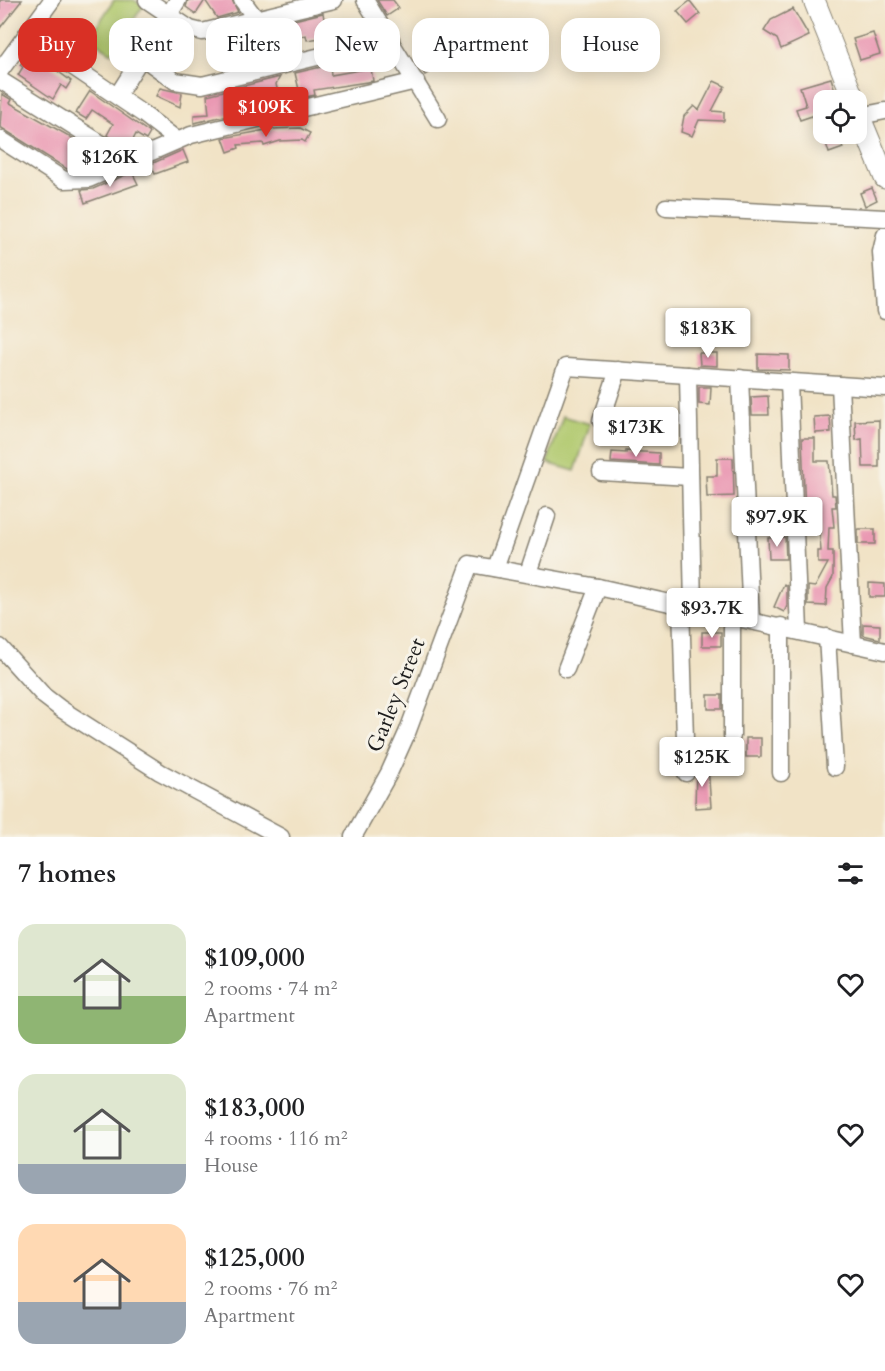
<!DOCTYPE html>
<meta charset="utf-8">
<style>
body{margin:0;font-family:Cardo,serif;background:#f2f2f2;color:#202124;height:100vh;display:flex;flex-direction:column;font-size:22px;white-space:nowrap}
*{box-sizing:border-box;margin:0}
p{font-size:20px;color:#757577}
.icon{flex:none;width:33px;height:33px;fill:none;stroke:currentColor;stroke-width:2;stroke-linecap:round;stroke-linejoin:round}
.map{position:relative;height:837px;overflow:hidden}
.panel{display:flex;flex-direction:column;background:#fff;flex:1}
.panel>*{flex:none}
.hud{position:absolute;left:18px;top:18px;width:849px;height:54px;display:flex;gap:12px}
.tools{position:absolute;left:813px;top:90px;display:grid;gap:12px}
.tools a{display:grid;place-items:center;width:54px;height:54px;border-radius:12px;background:#fff;box-shadow:0 3px 15px #0003;font-size:30px}
.price{position:absolute;translate:-50% -51px;padding:0 14px;border-radius:6px;background:#fff;color:#222;font-size:20px;line-height:39px;filter:drop-shadow(0 2px 3px #0008)}
.price::after{content:'';position:absolute;left:50%;top:36px;width:18px;height:14px;margin-left:-9px;background:inherit;clip-path:polygon(0 0,100% 0,50% 100%)}
.price.current{background:#d93025;color:#fff}
ul{padding:0;list-style:none}
li{display:flex;align-items:center;gap:18px;height:150px;padding:0 18px}
li span{display:grid;place-items:center;flex:none;width:168px;height:120px;border-radius:18px;color:#555}
li>.icon{margin-inline-start:auto}
span .icon{width:72px;height:72px;fill:#fffc;stroke-width:1}
li b{font-size:26px}
h2{display:flex;justify-content:space-between;align-items:center;height:72px;padding:0 18px;font-size:26px}
.chip{padding:0 21px;border-radius:18px;background:#fff;box-shadow:0 3px 15px #0003;font-size:21px;line-height:54px}
.chip.current{background:#d93025;color:#fff}
.map>svg:first-child{display:block}
.green{fill:#b1c96e;stroke:#667245;stroke-width:1.5}
.building{fill:#ea99b3}
.lines{fill:none;stroke-linecap:round;stroke-linejoin:round}
.minor-casing{stroke:#868071;stroke-width:19}
.major-casing{stroke:#868071;stroke-width:23}
.minor{stroke:#fff;stroke-width:16}
.major{stroke:#fff;stroke-width:21}
.labels{text-anchor:middle;dominant-baseline:central;stroke-width:6;stroke-linejoin:round;paint-order:stroke}
.street-label{font-size:22px;fill:#1c1c1c;stroke:#f7f3e8}
</style>
<div class="map">
<svg width="885" height="837" viewBox="0 0 885 837">
<rect width="100%" height="100%" fill="#f7f3e8"/>
<filter id="ink" filterUnits="userSpaceOnUse"><feTurbulence type="fractalNoise" baseFrequency=".0167" numOctaves="2"/><feDisplacementMap in="SourceGraphic" scale="12" xChannelSelector="R" yChannelSelector="G"/><feConvolveMatrix kernelMatrix="1 2 1 2 8 2 1 2 1" color-interpolation-filters="sRGB"/></filter>
<filter id="wash" filterUnits="userSpaceOnUse"><feTurbulence type="fractalNoise" baseFrequency=".008" numOctaves="4" result="noise"/><feDisplacementMap in="SourceGraphic" scale="24" xChannelSelector="R" yChannelSelector="G"/><feGaussianBlur stdDeviation="1.35" result="paint"/><feColorMatrix in="noise" values="0 0 0 0 0 0 0 0 0 0 0 0 0 0 0 0 0 1.4 0 .05"/><feComposite in="paint" operator="in"/></filter>
<g filter="url(#wash)">
<rect width="100%" height="100%" fill="#f1e3c6"/>
<g class="green">
<polygon points="114,0 134,0 143,6 112,53 89,38"/>
<polygon points="563,416 590,424 575,471 547,463"/>
</g>
<g id="blocks">
<g class="building">
<polygon points="0,0 22,0 0,28"/>
<polygon points="188,0 232,0 238,12 217,18 205,0 196,14 186,7"/>
<polygon points="377,0 393,0 399,8 387,16"/>
<polygon points="690,1 700,14 688,24 677,11"/>
<polygon points="793,9 809,36 781,49 777,39 764,31 771,20"/>
<polygon points="323,13 327,37 307,40 306,35 289,38 286,22"/>
<polygon points="60,25 79,39 71,50 52,36"/>
<polygon points="267,28 276,56 257,61 254,48 258,47 253,32"/>
<polygon points="873,33 880,54 860,60 853,39"/>
<polygon points="232,35 235,52 214,56 211,41"/>
<polygon points="163,43 178,52 170,64 156,54"/>
<polygon points="29,50 71,81 66,89 61,85 53,99 18,75 23,67 20,65"/>
<polygon points="432,53 441,64 425,75 417,63"/>
<polygon points="330,65 331,75 371,68 373,81 314,90 315,95 301,98 295,73"/>
<polygon points="280,77 276,84 280,103 194,123 194,115 209,114 207,95"/>
<polygon points="831,78 836,94 824,98 824,112 800,120 796,109 806,106 800,87"/>
<polygon points="714,81 725,86 712,111 724,112 724,121 699,120 692,136 681,132 684,116 694,106 699,110"/>
<polygon points="160,88 182,93 180,107 156,96"/>
<polygon points="90,91 150,133 146,140 136,134 129,148 107,135 113,124 92,110 86,119 76,113"/>
<polygon points="2,94 12,100 10,103 76,140 73,144 92,157 87,164 79,159 73,169 67,169 0,127"/>
<polygon points="300,128 310,133 305,142 302,140 280,141 264,146 263,143 238,145 239,148 228,152 223,138 272,129"/>
<polygon points="839,136 843,148 829,153 825,140"/>
<polygon points="183,150 188,162 155,174 151,164"/>
<polygon points="132,172 138,184 85,203 81,190 93,189"/>
<polygon points="872,188 877,200 865,206 860,193"/>
<polygon points="699,353 717,353 717,366 700,365"/>
<polygon points="758,354 789,355 789,370 758,369"/>
<polygon points="699,387 711,387 710,405 699,404"/>
<polygon points="768,396 769,415 752,415 751,397"/>
<polygon points="830,416 831,432 815,433 814,417"/>
<polygon points="879,420 879,467 863,467 862,439 856,440 855,421"/>
<polygon points="802,438 815,438 815,461 829,461 832,495 835,495 836,507 832,507 834,527 829,527 828,551 833,551 833,577 827,588 826,606 808,605 808,586 815,587 828,563 818,563 818,551 821,551 818,513 805,513"/>
<polygon points="626,451 659,453 659,465 611,462 612,452 626,453"/>
<polygon points="717,458 733,458 734,496 707,497 706,476 717,476"/>
<polygon points="767,502 783,502 783,515 767,514"/>
<rect x="858" y="529" width="17" height="15"/>
<polygon points="785,537 786,559 769,559 768,538"/>
<polygon points="869,583 885,584 885,597 869,597"/>
<polygon points="784,584 787,586 787,606 784,612 774,607"/>
<polygon points="863,624 880,625 880,639 863,635"/>
<rect x="702" y="632" width="19" height="14"/>
<rect x="708" y="695" width="14" height="14"/>
<rect x="746" y="738" width="15" height="19"/>
<polygon points="696,767 708,767 711,807 695,808"/>
</g>
</g>
</g>
<g filter="url(#ink)">
<use href="#blocks" fill-opacity="0" stroke="#868071" stroke-width="1.5"/>
<g class="lines">
<g class="minor-casing">
<g id="minor">
<polyline points="147,0 190,29 202,32 334,0"/>
<polyline points="242,0 257,20"/>
<polyline points="365,0 438,119"/>
<polyline points="26,35 143,114 177,140"/>
<polyline points="142,57 175,81 202,85 391,39"/>
<polyline points="0,71 52,0"/>
<polyline points="0,80 129,161"/>
<polyline points="117,96 178,0"/>
<polyline points="860,116 885,111"/>
<polyline points="0,139 64,180 89,179 191,135 416,81"/>
<polyline points="666,207 885,218"/>
<polyline points="885,235 881,252 885,311"/>
<polyline points="688,375 693,607"/>
<polyline points="740,378 751,619"/>
<polyline points="789,382 799,631"/>
<polyline points="840,385 853,644"/>
<polyline points="601,421 618,370"/>
<polyline points="601,472 690,477"/>
<polyline points="495,568 566,367 885,388"/>
<polyline points="528,573 547,516"/>
<polyline points="681,604 686,773"/>
<polyline points="781,626 781,773"/>
<polyline points="827,637 835,767"/>
<polyline points="0,647 44,696 61,709 160,772 281,837"/>
<polyline points="566,669 598,587"/>
<polyline points="732,736 732,615"/>
<polyline points="353,837 389,773 407,733 470,564 598,587 885,651"/>
</g>
</g>
<g class="major-casing">
<g id="major">
<polyline points="814,0 854,100"/>
<polyline points="856,108 885,178"/>
</g>
</g>
<use href="#minor" class="minor"/>
<use href="#major" class="major"/>
</g>
</g>
<g class="labels">
<g class="street-label">
<text transform="translate(396 695) rotate(-68)">Garley Street</text>
</g>
</g>
</svg>
<div class="tools">
<a><svg class="icon" aria-label="locate" viewBox="0 0 24 24"><circle cx="12" cy="12" r="6"/><path d="M12 2v4M12 18v4M2 12h4M18 12h4"/></svg></a>
</div>
<b class="price current" style="left:266px;top:138px">$109K</b>
<b class="price" style="left:110px;top:188px">$126K</b>
<b class="price" style="left:708px;top:359px">$183K</b>
<b class="price" style="left:636px;top:458px">$173K</b>
<b class="price" style="left:777px;top:548px">$97.9K</b>
<b class="price" style="left:712px;top:639px">$93.7K</b>
<b class="price" style="left:702px;top:788px">$125K</b>
<div class="hud">
<a class="chip current">Buy</a>
<a class="chip">Rent</a>
<a class="chip">Filters</a>
<a class="chip">New</a>
<a class="chip">Apartment</a>
<a class="chip">House</a>
</div>
</div>
<section class="panel">
<h2>7 homes<svg class="icon" aria-label="filters" viewBox="0 0 24 24"><path d="M4 7h16M4 17h16"/><circle cx="9" cy="7" r="2"/><circle cx="15" cy="17" r="2"/></svg></h2>
<ul>
<li><span style="background:linear-gradient(#dfe7d0 60%,#8fb573 0)"><svg class="icon" aria-label="home" viewBox="0 0 24 24"><path d="M3 11l9-7 9 7M6 9v11h12V9"/></svg></span><div><b>$109,000</b><p>2 rooms · 74 m²</p><p>Apartment</p></div><svg class="icon" aria-label="heart" viewBox="0 0 24 24"><path d="M12 20l-8-8c-3-5 5-10 8-4 3-6 11-1 8 4z"/></svg></li>
<li><span style="background:linear-gradient(#dfe7d0 75%,#9aa5b1 0)"><svg class="icon" aria-label="home" viewBox="0 0 24 24"><path d="M3 11l9-7 9 7M6 9v11h12V9"/></svg></span><div><b>$183,000</b><p>4 rooms · 116 m²</p><p>House</p></div><svg class="icon" aria-label="heart" viewBox="0 0 24 24"><path d="M12 20l-8-8c-3-5 5-10 8-4 3-6 11-1 8 4z"/></svg></li>
<li><span style="background:linear-gradient(#ffd9b3 65%,#9aa5b1 0)"><svg class="icon" aria-label="home" viewBox="0 0 24 24"><path d="M3 11l9-7 9 7M6 9v11h12V9"/></svg></span><div><b>$125,000</b><p>2 rooms · 76 m²</p><p>Apartment</p></div><svg class="icon" aria-label="heart" viewBox="0 0 24 24"><path d="M12 20l-8-8c-3-5 5-10 8-4 3-6 11-1 8 4z"/></svg></li>
</ul>
</section>
